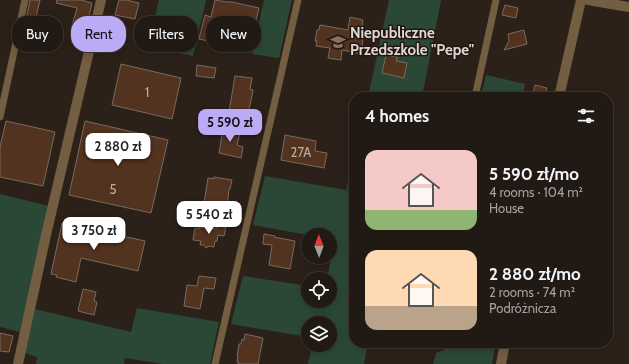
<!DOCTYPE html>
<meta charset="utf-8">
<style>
body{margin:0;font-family:Cabin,sans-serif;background:#29221c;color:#f1f3f6;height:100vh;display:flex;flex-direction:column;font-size:15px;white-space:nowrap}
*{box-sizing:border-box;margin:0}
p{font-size:13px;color:#a2a0a0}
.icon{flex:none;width:22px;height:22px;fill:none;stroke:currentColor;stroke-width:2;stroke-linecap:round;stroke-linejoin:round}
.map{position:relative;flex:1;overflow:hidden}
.sheet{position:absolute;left:349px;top:92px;width:264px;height:256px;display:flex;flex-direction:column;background:#211913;border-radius:16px;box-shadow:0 2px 10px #0003,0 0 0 1px #3e3833}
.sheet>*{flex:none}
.banner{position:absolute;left:12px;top:16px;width:277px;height:36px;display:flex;gap:8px}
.needle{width:26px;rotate:359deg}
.controls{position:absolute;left:301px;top:228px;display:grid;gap:8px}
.controls a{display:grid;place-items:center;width:36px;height:36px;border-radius:50%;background:#211913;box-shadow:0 2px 10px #0003,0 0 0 1px #3e3833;font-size:20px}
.price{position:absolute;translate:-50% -34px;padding:0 9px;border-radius:8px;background:#fff;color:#222;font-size:13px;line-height:26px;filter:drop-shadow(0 1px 2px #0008)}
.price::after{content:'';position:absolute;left:50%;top:24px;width:12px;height:9px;margin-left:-6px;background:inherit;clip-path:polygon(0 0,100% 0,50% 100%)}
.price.on{background:#bbaaf6;color:#111}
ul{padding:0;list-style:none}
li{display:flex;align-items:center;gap:12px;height:100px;padding:0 16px}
li span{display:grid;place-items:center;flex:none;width:112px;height:80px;border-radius:12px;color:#555}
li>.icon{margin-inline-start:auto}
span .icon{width:48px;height:48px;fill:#fffc;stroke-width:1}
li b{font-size:17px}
h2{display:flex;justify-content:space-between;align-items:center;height:48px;padding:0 16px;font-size:17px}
.chip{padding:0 14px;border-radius:16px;background:#211913;box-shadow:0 2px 10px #0003,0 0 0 1px #3e3833;font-size:14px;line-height:36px}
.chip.on{background:#bbaaf6;color:#111}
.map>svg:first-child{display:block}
.green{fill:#2b4836}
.building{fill:#52331f;stroke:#786a62}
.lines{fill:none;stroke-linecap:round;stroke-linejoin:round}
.service{stroke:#745e41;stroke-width:7}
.minor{stroke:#745e41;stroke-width:10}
.tertiary{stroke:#745e41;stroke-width:10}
.labels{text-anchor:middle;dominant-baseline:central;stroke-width:3;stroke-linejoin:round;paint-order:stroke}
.number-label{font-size:13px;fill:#bcaea5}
.poi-label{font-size:15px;font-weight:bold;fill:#dfd7d2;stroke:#221710;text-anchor:start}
</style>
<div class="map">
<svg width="629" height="364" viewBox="0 0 629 364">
<rect width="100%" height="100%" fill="#2c2119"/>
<g class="green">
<polygon points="159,0 206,0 193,56 148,47"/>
<polygon points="264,0 292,0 279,58 252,54"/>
<polygon points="389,0 441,0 422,97 368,97"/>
<polygon points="486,75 525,84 522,97 481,97"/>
<polygon points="354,156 354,343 368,343 364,364 308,364 312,345 330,345 330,323 308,323 308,337 231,324 243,276 308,286 308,301 330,301 330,279 327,279 335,240 330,239 330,235 308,235 253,225 265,176 346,190"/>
<polygon points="0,194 49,206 20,332 0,327"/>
<polygon points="137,308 219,322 210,364 163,364 125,358 124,364 36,364 37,357 25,353 35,309 131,332"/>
<polygon points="461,343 496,343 492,364 433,364 436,353"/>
</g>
<g class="building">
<polygon points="30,0 40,0 36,17 27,15"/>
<polygon points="57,0 81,0 92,3 86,29 72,26 77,8 56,3"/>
<polygon points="119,0 126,0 139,3 135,19 115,15"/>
<polygon points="215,0 227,2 232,2 259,8 255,25 240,21 239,24 213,19 208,41 199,39 205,15 211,17"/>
<polygon points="505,5 518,8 516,18 502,15"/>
<polygon points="350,17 363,20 361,32 364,32 361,54 342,50 341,60 328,58 330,48 316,46 317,41 315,41 317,30 319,30 320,25 348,30"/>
<polygon points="524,30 527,44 504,50 509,41 508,34"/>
<polygon points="386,55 397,57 396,61 407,63 404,78 382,73"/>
<polygon points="121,64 181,78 172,119 112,105"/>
<polygon points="197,65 216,68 214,78 196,76"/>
<polygon points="235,76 252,78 250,89 253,90 248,115 229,112"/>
<polygon points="535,85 547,88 545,97 532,97"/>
<polygon points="6,121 55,132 43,186 0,177 0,147"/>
<polygon points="85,121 168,140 151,213 69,195"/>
<polygon points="224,122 230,131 240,133 237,145 243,147 241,158 219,153"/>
<polygon points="285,135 316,141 315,151 327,153 324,168 281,160"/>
<polygon points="214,177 232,180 230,189 229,189 227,207 218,205 218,207 208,206 209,204 204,203 208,178 214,179"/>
<polygon points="62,223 145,241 138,271 81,258 76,282 56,277 57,275 51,274"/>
<polygon points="217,226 226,227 224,236 218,235 217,241 215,241 214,247 209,246 206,248 204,245 200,245 201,241 193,240 195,228 199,229 199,227 216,229"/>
<polygon points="264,234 275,236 274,237 295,241 290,269 269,265 272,245 263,244"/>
<polygon points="199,276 216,278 214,289 204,288 200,309 184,306 187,285 197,286"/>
<polygon points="83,289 96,292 94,301 97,302 94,315 78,311"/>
<polygon points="0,333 13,336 9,352 0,351"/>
<polygon points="245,334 263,338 258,364 238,364 239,362 237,362 238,356 237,356 239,344 241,344 242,339 244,340"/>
</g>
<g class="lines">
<g class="service">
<polyline points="475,97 496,0"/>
<polyline points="0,117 25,0"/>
<polyline points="215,364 298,0"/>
</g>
<g class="minor">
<polyline points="559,97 581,0"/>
<polyline points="18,364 46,235 101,0"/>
<polyline points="501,364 505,343"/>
</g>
<polyline class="tertiary" points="588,0 629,7"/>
</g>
<defs>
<g id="school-bare" transform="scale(1.2)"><path d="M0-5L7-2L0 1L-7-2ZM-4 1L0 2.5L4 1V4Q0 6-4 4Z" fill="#8d6e63" stroke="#221710" stroke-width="2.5" paint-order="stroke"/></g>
</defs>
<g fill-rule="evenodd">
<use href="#school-bare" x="338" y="42"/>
</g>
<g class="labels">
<g class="number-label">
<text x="147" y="92">1</text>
<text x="301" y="152">27A</text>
<text x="113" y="189">5</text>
</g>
<g class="poi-label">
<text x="350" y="33">Niepubliczne<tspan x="350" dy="17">Przedszkole "Pepe"</tspan></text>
</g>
</g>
</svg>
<div class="controls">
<a><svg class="needle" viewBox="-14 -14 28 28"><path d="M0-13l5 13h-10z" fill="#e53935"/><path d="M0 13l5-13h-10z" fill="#a2a0a0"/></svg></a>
<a><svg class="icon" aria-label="locate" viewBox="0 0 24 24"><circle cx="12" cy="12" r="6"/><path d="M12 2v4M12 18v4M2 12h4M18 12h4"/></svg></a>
<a><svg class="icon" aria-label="layers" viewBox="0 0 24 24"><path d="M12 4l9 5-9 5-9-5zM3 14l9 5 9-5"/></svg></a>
</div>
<b class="price on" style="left:230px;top:143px">5 590 zł</b>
<b class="price" style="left:118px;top:167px">2 880 zł</b>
<b class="price" style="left:209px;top:235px">5 540 zł</b>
<b class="price" style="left:94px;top:251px">3 750 zł</b>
<div class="banner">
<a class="chip">Buy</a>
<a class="chip on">Rent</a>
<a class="chip">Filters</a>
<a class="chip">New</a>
</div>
<section class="sheet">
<h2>4 homes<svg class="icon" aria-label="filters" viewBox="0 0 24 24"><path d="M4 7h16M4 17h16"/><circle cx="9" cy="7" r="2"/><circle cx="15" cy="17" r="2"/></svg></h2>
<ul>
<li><span style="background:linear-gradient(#f6c9c9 75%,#8fb573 0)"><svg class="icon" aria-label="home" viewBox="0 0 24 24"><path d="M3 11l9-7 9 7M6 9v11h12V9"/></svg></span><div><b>5 590 zł/mo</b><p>4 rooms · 104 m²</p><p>House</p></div></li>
<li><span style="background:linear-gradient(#ffd9b3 70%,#b9a48a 0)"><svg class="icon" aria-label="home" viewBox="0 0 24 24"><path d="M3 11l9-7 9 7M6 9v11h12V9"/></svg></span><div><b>2 880 zł/mo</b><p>2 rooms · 74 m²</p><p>Podróżnicza</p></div></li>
</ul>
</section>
</div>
